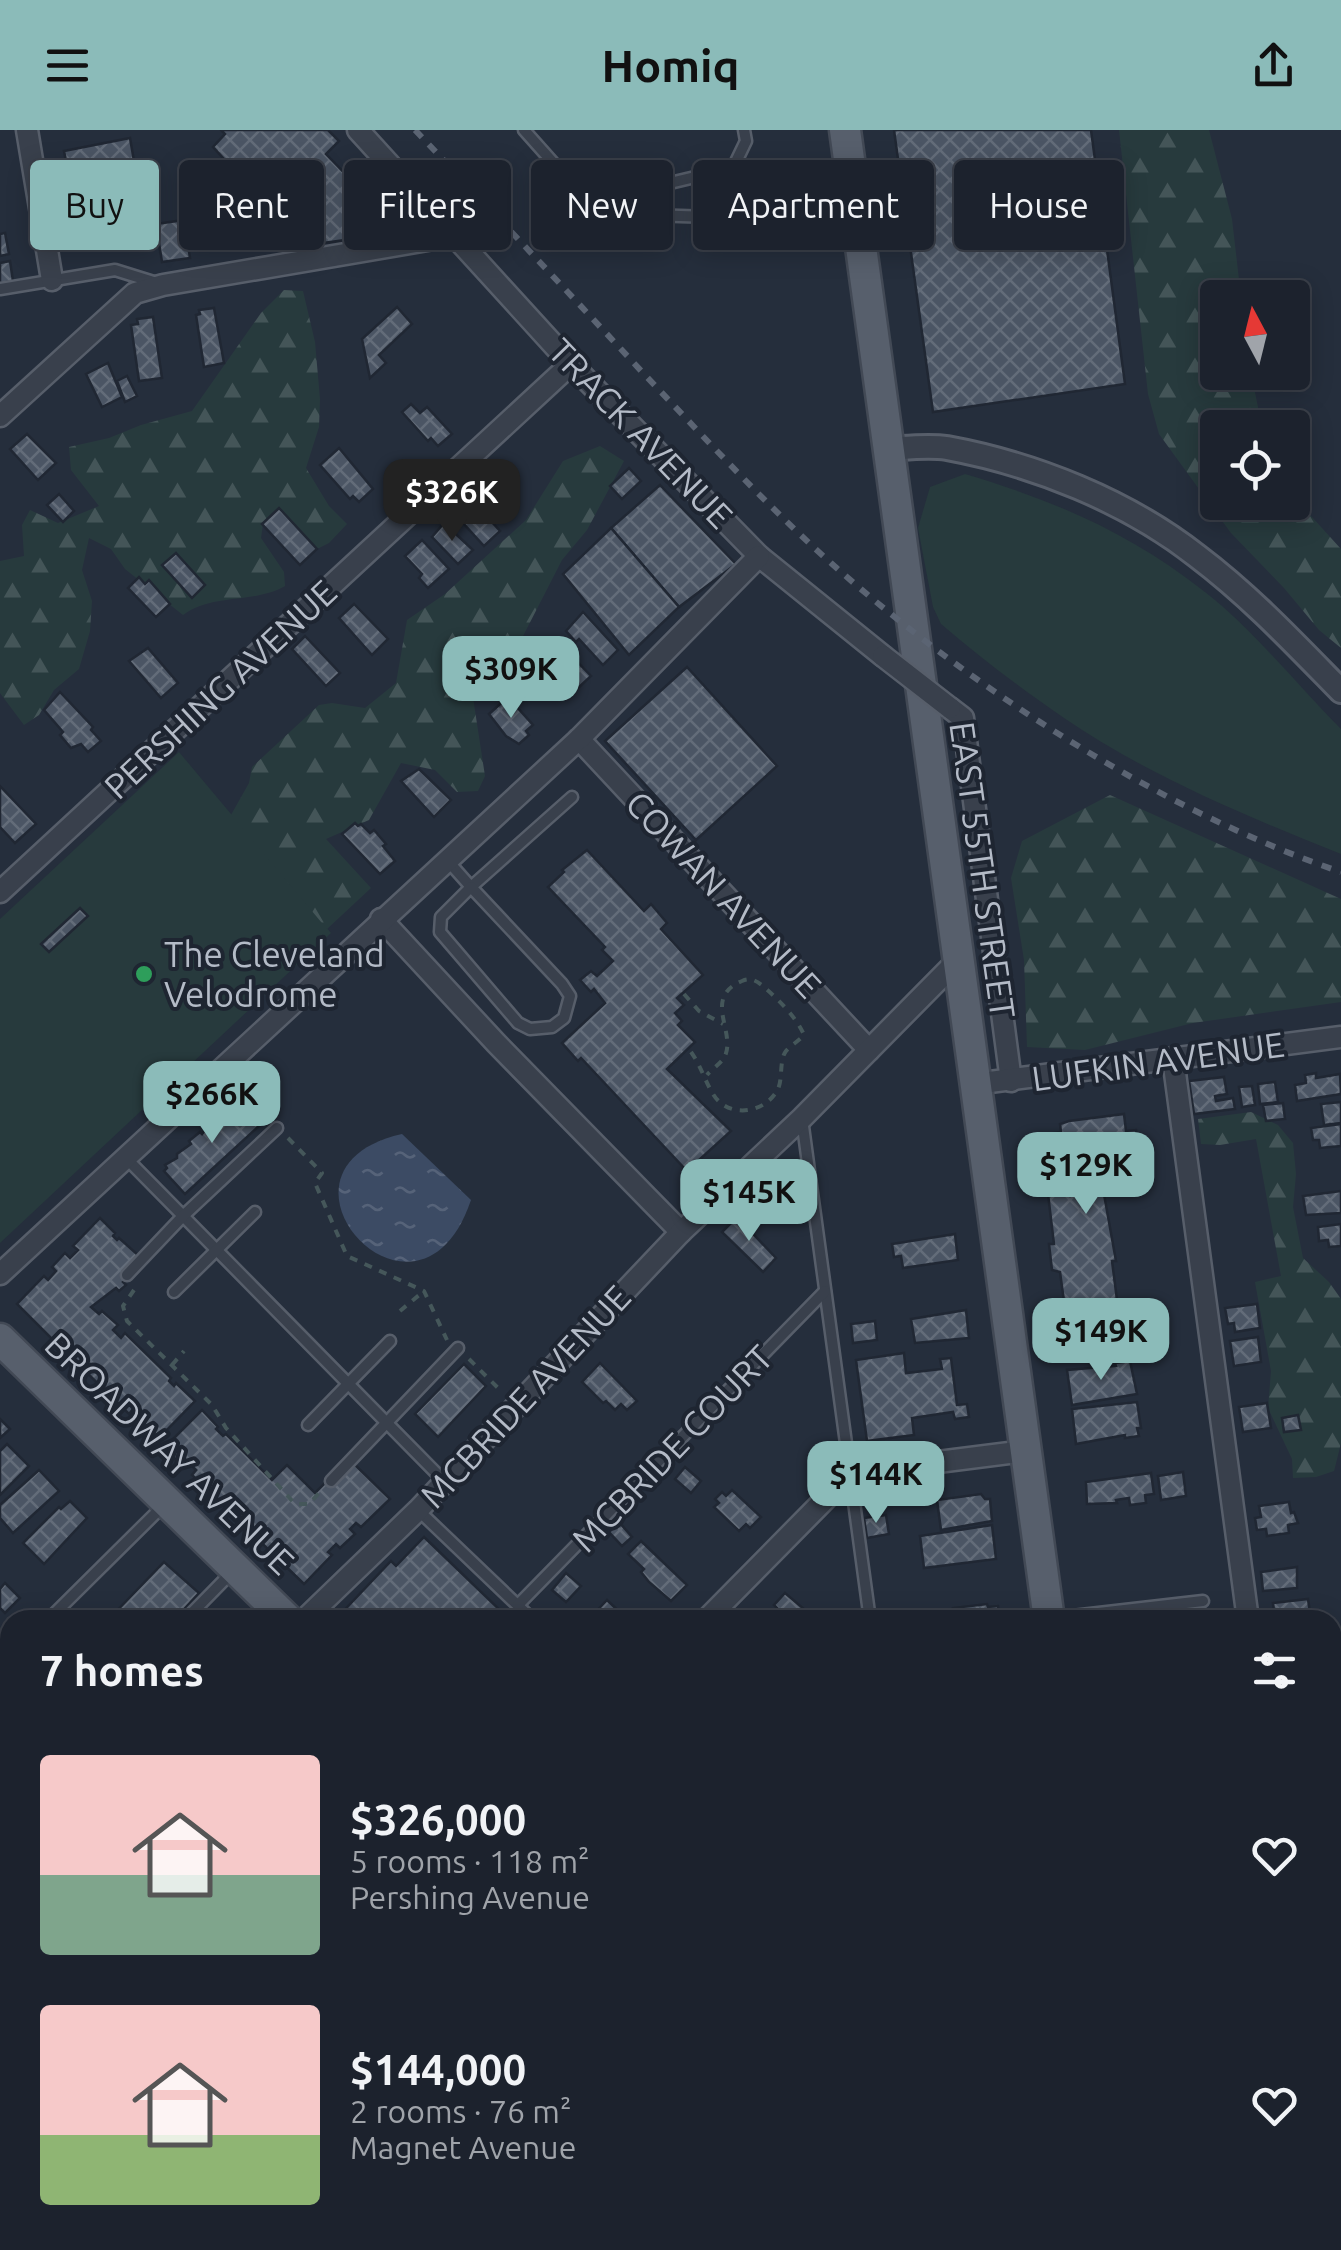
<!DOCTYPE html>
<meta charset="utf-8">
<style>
body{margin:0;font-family:Ubuntu,sans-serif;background:#292f39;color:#f1f3f6;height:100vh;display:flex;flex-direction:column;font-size:38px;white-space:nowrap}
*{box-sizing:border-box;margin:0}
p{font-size:32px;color:#a0a4aa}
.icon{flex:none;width:55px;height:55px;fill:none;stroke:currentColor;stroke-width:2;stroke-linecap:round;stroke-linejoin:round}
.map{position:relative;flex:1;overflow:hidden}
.panel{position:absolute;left:0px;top:1480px;width:1342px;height:640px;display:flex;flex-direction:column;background:#1c222d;border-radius:30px 30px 0 0;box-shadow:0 5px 25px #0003,0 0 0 2px #3a3f49}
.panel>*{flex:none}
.hud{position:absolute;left:30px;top:30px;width:1282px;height:90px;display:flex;gap:20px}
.needle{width:65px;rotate:353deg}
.buttons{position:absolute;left:1200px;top:150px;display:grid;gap:20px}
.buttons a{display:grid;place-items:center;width:110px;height:110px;border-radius:10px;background:#1c222d;box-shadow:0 5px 25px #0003,0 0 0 2px #3a3f49;font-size:50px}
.price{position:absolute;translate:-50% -85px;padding:0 22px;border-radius:20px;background:#8bbbb9;color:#111;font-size:32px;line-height:65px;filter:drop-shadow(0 2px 5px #0008)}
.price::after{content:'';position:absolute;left:50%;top:60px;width:30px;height:22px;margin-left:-15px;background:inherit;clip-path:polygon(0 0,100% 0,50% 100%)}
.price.active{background:#222;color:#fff}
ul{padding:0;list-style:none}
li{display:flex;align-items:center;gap:30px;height:250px;padding:0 40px}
li span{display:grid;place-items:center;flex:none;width:280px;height:200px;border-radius:10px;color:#555}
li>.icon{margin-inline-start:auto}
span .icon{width:120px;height:120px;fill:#fffc;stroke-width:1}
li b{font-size:42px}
h2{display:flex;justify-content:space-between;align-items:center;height:120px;padding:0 40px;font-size:42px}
.tag{padding:0 35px;border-radius:10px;background:#1c222d;box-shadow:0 5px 25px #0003,0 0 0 2px #3a3f49;font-size:35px;line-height:90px}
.tag.active{background:#8bbbb9;color:#111}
header{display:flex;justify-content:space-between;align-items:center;height:130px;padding:0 40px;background:#8bbbb9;color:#111;font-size:45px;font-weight:700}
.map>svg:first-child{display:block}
.grass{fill:#273a3d}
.forest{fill:url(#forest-firs)}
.park{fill:url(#park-tufts)}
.water{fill:url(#water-ripples)}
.building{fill:url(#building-cross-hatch);stroke:#202733;stroke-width:2.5}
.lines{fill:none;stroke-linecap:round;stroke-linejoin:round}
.service-casing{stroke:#575e6a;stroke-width:15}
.minor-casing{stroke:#575e6a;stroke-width:25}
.tertiary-casing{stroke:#575e6a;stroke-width:28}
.primary-casing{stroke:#424955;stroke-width:35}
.path{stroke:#45575a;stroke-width:4;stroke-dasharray:8 8;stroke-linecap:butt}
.service{stroke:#39404c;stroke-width:10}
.minor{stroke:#39404c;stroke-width:20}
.tertiary{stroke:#39404c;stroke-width:22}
.primary{stroke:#575f6c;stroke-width:30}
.rail{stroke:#5b6473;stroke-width:6;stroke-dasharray:10 10;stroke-linecap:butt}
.minor-bridge-casing{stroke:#575e6a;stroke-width:25;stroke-linecap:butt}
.minor-bridge{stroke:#39404c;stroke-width:20}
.leisure-dot{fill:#2e9e5b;stroke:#1e2531;stroke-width:4}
.labels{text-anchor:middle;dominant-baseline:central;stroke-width:8;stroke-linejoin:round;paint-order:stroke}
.street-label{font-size:35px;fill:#b4bbc7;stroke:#1e2531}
.poi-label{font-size:35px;fill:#b4bbc7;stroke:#1e2531;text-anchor:start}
</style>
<header><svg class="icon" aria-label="menu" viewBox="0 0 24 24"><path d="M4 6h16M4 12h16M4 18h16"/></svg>Homiq<svg class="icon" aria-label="share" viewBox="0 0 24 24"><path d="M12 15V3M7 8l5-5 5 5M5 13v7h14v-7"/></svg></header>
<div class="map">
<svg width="1341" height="2120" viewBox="0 0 1341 2120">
<defs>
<pattern id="forest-firs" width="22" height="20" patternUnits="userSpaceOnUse" patternTransform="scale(2.5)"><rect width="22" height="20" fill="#273a3d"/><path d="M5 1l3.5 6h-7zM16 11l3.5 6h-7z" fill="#445558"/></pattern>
<pattern id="park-tufts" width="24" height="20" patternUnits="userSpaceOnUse" patternTransform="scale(2.5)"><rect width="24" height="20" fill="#273a3d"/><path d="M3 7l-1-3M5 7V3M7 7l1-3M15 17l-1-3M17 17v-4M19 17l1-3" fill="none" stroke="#445558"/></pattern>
<pattern id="water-ripples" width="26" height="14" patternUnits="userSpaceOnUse" patternTransform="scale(2.5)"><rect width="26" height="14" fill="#3c4b64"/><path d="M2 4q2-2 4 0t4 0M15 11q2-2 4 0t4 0" fill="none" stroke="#566379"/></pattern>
<pattern id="building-cross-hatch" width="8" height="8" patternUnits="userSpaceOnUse" patternTransform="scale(2.5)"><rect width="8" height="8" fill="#4b5564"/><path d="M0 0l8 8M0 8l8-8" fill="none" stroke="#636c79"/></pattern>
</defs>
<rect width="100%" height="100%" fill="#252e3c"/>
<g class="grass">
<path d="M965 344C1056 371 1130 403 1205 462 1254 500 1297 555 1341 599V724C1246 686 1149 646 1064 588 1021 559 980 527 941 494L933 477 918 398 930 357Z"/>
<polygon points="179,622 331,803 0,1113 0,789"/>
</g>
<g class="forest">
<polygon points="1119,0 1209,0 1232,89 1241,167 1218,168 1218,242 1251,243 1262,297 1218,298 1218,372 1292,372 1293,357 1302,376 1341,419 1341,518 1319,500 1284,458 1231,403 1159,304 1148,264"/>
<path d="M284 160 303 161 315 212 320 269 319 297 306 338 329 376 347 394 329 413 317 419 279 379 263 394 261 408 284 442 285 456C253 474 213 463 183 485L125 439 111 419 89 408 82 440 92 471 90 501 79 539 54 560 39 585 24 595 0 563V431L24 426 22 395 30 380 58 393 99 376 71 340 69 317 109 308 141 295 192 281 261 183Z"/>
<polygon points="600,316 624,331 587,400 562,430 522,508 494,533 472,561 485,646 478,661 457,662 435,640 401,633 369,690 326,709 371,758 327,799 231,685 249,653 252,637 319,575 332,573 365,578 396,553 407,490 445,464 526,390 563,331"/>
<polygon points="1110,665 1341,769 1341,872 1193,893 1085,920 1027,917 1024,830 1011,748 1022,711"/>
<polygon points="1251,982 1278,995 1293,1013 1296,1044 1293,1077 1303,1128 1329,1152 1341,1169 1341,1313 1334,1341 1316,1347 1293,1348 1292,1329 1268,1278 1271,1241 1255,1152 1281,1146 1256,1009 1220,1015 1201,1014 1198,989"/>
</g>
<polygon class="park" points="366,2110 418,2110 428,2120 357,2120"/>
<path class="water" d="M402 1004 471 1070C418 1227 247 1039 402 1004Z"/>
<g class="building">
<polygon points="221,0 328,0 339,11 326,24 354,53 349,58 372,83 345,110 308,115 305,97 309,94 255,36 230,58 212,38 223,28 213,17 225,4"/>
<polygon points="894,0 1091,0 1125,254 933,282"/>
<polygon points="130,8 134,31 68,41 64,21"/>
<polygon points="129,38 132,60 72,70 68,49"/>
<polygon points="184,90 190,128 162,132 156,94"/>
<polygon points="147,95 151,116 137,119 133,98"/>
<polygon points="5,103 9,124 0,126 0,104"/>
<polygon points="10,131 13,151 0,153 0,133"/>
<polygon points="397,177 412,194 379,225 386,233 370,248 362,209"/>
<polygon points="214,178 224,233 204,237 196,185 200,184 199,180"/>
<polygon points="153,187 162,248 139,251 131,195 138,194 137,189"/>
<polygon points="108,233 122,267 102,277 86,244"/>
<polygon points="127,246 137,266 125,272 117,251"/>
<polygon points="411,274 420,283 427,277 452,304 438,316 431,308 428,311 402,282"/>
<polygon points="27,304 56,333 38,350 10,319"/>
<polygon points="339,318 373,359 359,372 353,366 350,369 320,335"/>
<polygon points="629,338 641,351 622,369 610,356"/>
<polygon points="484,340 510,367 506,371 509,373 502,380 498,376 490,383 466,359"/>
<polygon points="660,355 736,434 679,477 611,398"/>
<polygon points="59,364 74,381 63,392 47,375"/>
<polygon points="469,367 500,401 484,416 453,382"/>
<polygon points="279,378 317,419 300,435 262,394"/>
<polygon points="444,393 473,420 458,434 432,407"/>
<polygon points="611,398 679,477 629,525 563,444"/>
<polygon points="422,410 449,439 428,458 419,448 422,444 405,426"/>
<polygon points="176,423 205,455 192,468 162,435"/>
<polygon points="139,447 145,454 149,450 170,474 156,487 128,458"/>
<polygon points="354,474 388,509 372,525 339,488"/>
<polygon points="583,482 618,520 603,535 579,509 576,512 566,501"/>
<polygon points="305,506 340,543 326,556 292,519"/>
<polygon points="148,518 178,553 161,568 129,531"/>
<polygon points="564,518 591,546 576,560 549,533"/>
<polygon points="687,537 777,636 696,710 605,611"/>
<polygon points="60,562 93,597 91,600 101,611 88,622 81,614 71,618 60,605 63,602 44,580"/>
<polygon points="508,567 533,595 526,601 529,605 519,614 506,606 489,584"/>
<polygon points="419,639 451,670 434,687 401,651"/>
<polygon points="0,656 36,694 15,713 0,697"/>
<polygon points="355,693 358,696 361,694 370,703 374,700 386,714 383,716 395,731 380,744 342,704"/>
<polygon points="587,720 644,781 651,774 667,793 661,799 703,845 677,868 684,875 675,883 682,891 678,895 695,912 667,939 731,1001 687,1041 581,928 578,931 562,913 605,873 594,859 591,862 580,850 591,841 597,846 613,831 602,820 605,817 548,757 564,742 562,740"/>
<polygon points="80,778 88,786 49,822 41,814"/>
<polygon points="1316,943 1316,948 1340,944 1341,964 1297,971 1295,955 1306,953 1305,945"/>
<polygon points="1224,947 1227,964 1215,966 1216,971 1233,968 1235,979 1194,984 1189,951"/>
<polygon points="1275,952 1278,972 1260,974 1258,954"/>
<polygon points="1252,956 1255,975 1242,977 1239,957"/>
<polygon points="238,968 261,994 185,1064 164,1041 167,1038 165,1035 177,1028 177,1024 191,1014 189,1011 200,1002 202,1004 213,990 217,992 215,989"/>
<polygon points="1341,972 1341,993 1324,995 1321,974"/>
<polygon points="1283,973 1285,989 1266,991 1263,975"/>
<polygon points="1124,984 1126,1001 1136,1000 1141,1037 1100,1042 1116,1131 1112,1131 1121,1201 1069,1208 1060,1142 1052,1140 1049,1114 1054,1114 1041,1005 1061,1002 1060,994 1069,991"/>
<polygon points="1341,994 1341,1016 1320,1018 1319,1010 1313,1010 1311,998"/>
<polygon points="1341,1061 1341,1083 1306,1085 1303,1066"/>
<polygon points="737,1087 776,1128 763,1142 722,1102"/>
<polygon points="100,1088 115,1103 113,1106 117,1110 119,1108 138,1125 123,1141 128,1147 123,1152 126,1155 119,1161 116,1158 91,1177 99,1184 102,1181 118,1195 113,1200 121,1208 125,1203 171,1248 169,1251 174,1256 176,1253 195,1271 156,1311 136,1292 141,1287 133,1279 129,1284 85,1241 89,1238 83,1232 79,1236 17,1174 44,1146 48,1150 56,1141 52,1137 65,1123 70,1128 78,1120 73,1116"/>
<polygon points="1341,1094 1341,1116 1329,1117 1328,1110 1319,1111 1318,1097"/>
<polygon points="955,1104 958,1130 903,1138 901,1126 894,1127 892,1114"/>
<polygon points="1257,1174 1260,1198 1235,1202 1234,1193 1228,1194 1225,1178"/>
<polygon points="966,1180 969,1208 915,1213 911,1189"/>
<polygon points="875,1191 877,1210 853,1213 851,1194"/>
<polygon points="1258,1207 1261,1232 1234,1236 1230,1211"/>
<polygon points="904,1223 906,1243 942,1239 940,1229 951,1228 957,1275 967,1274 969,1287 955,1289 953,1282 912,1288 914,1305 867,1311 856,1230"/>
<polygon points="1130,1231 1137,1264 1072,1275 1067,1240 1116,1236 1115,1233"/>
<polygon points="600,1233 637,1271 627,1280 621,1274 615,1280 606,1271 603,1273 582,1252"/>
<polygon points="464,1234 486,1256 438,1307 415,1284"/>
<polygon points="1137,1272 1141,1298 1137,1298 1139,1306 1125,1308 1125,1305 1076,1314 1072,1279"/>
<polygon points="1267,1273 1271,1298 1243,1302 1239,1277"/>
<polygon points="202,1280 218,1297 216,1299 223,1306 226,1304 272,1350 287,1335 315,1363 349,1329 390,1369 361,1397 356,1393 350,1399 355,1404 340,1418 336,1414 328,1422 332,1425 304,1454 241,1393 244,1389 238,1384 235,1387 192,1345 196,1340 188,1332 183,1337 164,1318"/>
<polygon points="1298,1285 1301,1300 1284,1302 1282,1288"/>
<polygon points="0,1289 10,1299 0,1308"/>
<polygon points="7,1314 29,1336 0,1365 0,1321"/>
<polygon points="685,1337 701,1351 691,1363 675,1349"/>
<polygon points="39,1340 59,1361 13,1403 0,1388 0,1375"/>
<polygon points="1183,1342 1186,1366 1161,1370 1158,1346"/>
<polygon points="1151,1343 1154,1364 1145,1365 1146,1373 1130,1375 1129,1368 1116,1370 1117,1373 1087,1374 1086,1352"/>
<polygon points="732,1360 761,1387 750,1398 746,1394 739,1401 714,1377 719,1373 715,1369 722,1362 726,1366"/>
<polygon points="981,1364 985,1369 990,1369 992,1391 941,1400 937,1370"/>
<polygon points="70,1371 87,1388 44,1434 23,1413 59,1377 61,1379"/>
<polygon points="1289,1372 1291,1383 1294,1382 1298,1393 1288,1395 1289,1403 1267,1406 1266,1399 1257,1400 1255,1388 1261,1387 1259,1376"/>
<polygon points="886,1385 889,1404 867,1408 864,1388"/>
<polygon points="619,1392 632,1407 622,1416 609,1402"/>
<polygon points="992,1395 996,1429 924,1438 920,1406"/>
<polygon points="424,1407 504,1484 499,1490 335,1490 391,1431 396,1436"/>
<polygon points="641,1411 687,1455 671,1471 649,1452 641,1442 644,1439 628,1424"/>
<polygon points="164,1432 199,1463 174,1490 108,1490"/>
<polygon points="1297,1437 1297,1458 1263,1461 1261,1442"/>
<polygon points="566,1443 581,1456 566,1472 552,1460"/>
<polygon points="5,1453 20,1468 5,1483 0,1478 0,1459"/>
<polygon points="785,1463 804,1479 812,1490 778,1490 779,1480 774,1475"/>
<polygon points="1308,1469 1311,1490 1275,1490 1273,1473"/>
<polygon points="607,1470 628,1490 588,1490"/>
<polygon points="987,1474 988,1477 998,1476 1000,1490 945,1490 954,1489 953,1478"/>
<polygon points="903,1483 904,1490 883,1490 883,1485"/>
<polygon points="10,1540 10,1569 0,1584 0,1551"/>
<polygon points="10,1581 10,1612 8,1615 0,1608 0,1590"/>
<polygon points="1332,1660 1341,1666 1341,1699 1332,1691"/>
<polygon points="1341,1925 1341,1959 1332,1960 1332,1927"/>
<polygon points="10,2037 10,2096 0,2097 0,2038"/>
<polygon points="499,2110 524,2110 513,2120 508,2120"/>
<polygon points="547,2110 595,2110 605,2120 557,2120"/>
<polygon points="743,2110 746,2110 756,2120 734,2120"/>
<polygon points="768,2110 871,2110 882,2120 779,2120"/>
<polygon points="984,2110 1065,2110 1063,2116 1054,2120 994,2120"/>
<polygon points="1065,2110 1100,2110 1101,2120 1054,2120 1063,2116"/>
<polygon points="1174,2110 1234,2110 1235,2120 1176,2120"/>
</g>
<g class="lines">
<g class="service-casing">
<g id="service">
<polyline points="524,0 589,73 619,84 803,90 855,87"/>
<polyline points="590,72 733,38 746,11 744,0"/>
<polyline points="0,159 115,140 160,154"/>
<polyline points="447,730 471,757 572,667"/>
<polygon points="471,757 562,854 570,866 564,888 552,897 530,899 518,893 440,802 441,787"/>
<polyline points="802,989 870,1490"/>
<polyline points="126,1028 444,1351"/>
<polyline points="127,1145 183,1086 277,998"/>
<polyline points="174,1162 255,1082"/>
<polyline points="308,1295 390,1211"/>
<polyline points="331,1351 458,1218"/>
<polyline points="418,1380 533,1490"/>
<polyline points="518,1475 825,1161"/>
<polyline points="53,1485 166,1373"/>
<polyline points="1055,1488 1203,1471"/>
<polyline points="185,1490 234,1440"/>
</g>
</g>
<g class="minor-casing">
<g id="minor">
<polyline points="27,0 52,150"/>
<polyline points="358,0 571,234 759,426 883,526"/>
<polyline points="0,286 135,163 163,155 457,105"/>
<polyline points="950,578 963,588 1011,951"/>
<polyline points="579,609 869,920"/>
<polyline points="0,762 571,234"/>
<polyline points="381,789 496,913 681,1102"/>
<polyline points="1173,928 1248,1490"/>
<polyline points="974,954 1341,907"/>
<polyline points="0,1144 579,609 759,426"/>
<polyline points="304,1490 418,1380 681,1102 802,988 957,831"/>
<polyline points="706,1490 851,1343 1025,1321"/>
<polyline points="0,1666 10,1676"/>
<polyline points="0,1748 10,1747"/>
<polyline points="1332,1784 1341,1776"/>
<polyline points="0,2016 10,2015"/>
<polyline points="452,2110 463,2120"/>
<polyline points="338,2120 348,2110"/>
<polyline points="696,2120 706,2110"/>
</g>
</g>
<g class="tertiary-casing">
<path id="tertiary" d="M887 319C906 318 928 315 947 318 1034 334 1127 371 1197 426 1250 466 1295 514 1341 561"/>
</g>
<g class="primary-casing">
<g id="primary">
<polyline points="845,0 1049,1490"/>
<polyline points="0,1209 288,1490"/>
<polyline points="918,2110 928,2120"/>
<polyline points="1135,2110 1136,2120"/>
</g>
</g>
<g class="path">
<polyline points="684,864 699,881 723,894"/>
<path d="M691 922C701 936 705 951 713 964 728 989 765 984 778 959 783 948 779 930 786 921 791 915 799 911 804 905 797 888 778 869 764 857 757 851 751 847 742 851 701 868 738 903 724 928 720 934 711 940 707 945"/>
<polyline points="236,954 267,987"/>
<polyline points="288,1008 322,1043 315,1053 347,1126 424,1161 447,1210"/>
<polyline points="134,1160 123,1176 127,1191 212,1275 226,1298 295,1374 309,1374 320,1362"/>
<polyline points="400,1181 424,1161"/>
<polyline points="469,1229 501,1261"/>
<polyline points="172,1235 184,1221"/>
<polyline points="384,2110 394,2120"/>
<polyline points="969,2110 973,2120"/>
<polyline points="398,2120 408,2110"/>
<polyline points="983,2120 988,2114"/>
</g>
<use href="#service" class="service"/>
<use href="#minor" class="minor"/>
<use href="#tertiary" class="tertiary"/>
<use href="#primary" class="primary"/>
<path class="rail" d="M415 0C492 81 568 162 644 244 705 308 765 374 831 433 972 559 1161 681 1341 742"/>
<g class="minor-bridge-casing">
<polyline id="minor-bridge" points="883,526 950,578"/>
</g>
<use href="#minor-bridge" class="minor-bridge"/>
</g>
<circle class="leisure-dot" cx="144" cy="844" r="10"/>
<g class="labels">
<g class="street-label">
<text transform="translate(641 303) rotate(46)">TRACK AVENUE</text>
<text transform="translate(220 559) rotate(-43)">PERSHING AVENUE</text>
<text transform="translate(983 740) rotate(82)">EAST 55TH STREET</text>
<text transform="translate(724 764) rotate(47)">COWAN AVENUE</text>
<text transform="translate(1158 931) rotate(-8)">LUFKIN AVENUE</text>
<text transform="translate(525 1266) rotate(-47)">MCBRIDE AVENUE</text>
<text transform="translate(672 1318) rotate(-46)">MCBRIDE COURT</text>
<text transform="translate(170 1323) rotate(44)">BROADWAY AVENUE</text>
</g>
<g class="poi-label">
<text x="164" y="824">The Cleveland<tspan x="164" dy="40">Velodrome</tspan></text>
</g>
</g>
</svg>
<div class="buttons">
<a><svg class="needle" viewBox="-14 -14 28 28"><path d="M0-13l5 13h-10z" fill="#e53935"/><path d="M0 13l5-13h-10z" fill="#a0a4aa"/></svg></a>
<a><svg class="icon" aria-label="locate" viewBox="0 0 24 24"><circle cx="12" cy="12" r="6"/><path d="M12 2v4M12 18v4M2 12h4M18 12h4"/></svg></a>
</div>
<b class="price active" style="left:452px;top:414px">$326K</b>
<b class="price" style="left:511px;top:591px">$309K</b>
<b class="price" style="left:212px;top:1016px">$266K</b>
<b class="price" style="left:1086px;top:1087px">$129K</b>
<b class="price" style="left:749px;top:1114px">$145K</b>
<b class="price" style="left:1101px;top:1253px">$149K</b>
<b class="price" style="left:876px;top:1396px">$144K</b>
<div class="hud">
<a class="tag active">Buy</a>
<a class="tag">Rent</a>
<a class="tag">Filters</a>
<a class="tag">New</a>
<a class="tag">Apartment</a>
<a class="tag">House</a>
</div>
<section class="panel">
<h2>7 homes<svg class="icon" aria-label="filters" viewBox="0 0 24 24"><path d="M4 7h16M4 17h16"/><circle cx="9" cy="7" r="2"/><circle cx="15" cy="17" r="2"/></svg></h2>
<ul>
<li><span style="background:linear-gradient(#f6c9c9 60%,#7fa58c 0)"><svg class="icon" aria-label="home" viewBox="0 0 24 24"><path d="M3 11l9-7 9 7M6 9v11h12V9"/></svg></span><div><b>$326,000</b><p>5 rooms · 118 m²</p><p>Pershing Avenue</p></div><svg class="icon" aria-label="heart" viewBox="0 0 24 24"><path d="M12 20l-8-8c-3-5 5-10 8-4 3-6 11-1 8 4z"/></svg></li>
<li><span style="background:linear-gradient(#f6c9c9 65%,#8fb573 0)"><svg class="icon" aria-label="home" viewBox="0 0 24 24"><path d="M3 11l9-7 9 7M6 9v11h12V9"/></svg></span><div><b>$144,000</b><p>2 rooms · 76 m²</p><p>Magnet Avenue</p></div><svg class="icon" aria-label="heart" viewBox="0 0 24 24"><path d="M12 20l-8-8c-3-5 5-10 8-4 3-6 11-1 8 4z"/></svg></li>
</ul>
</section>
</div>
